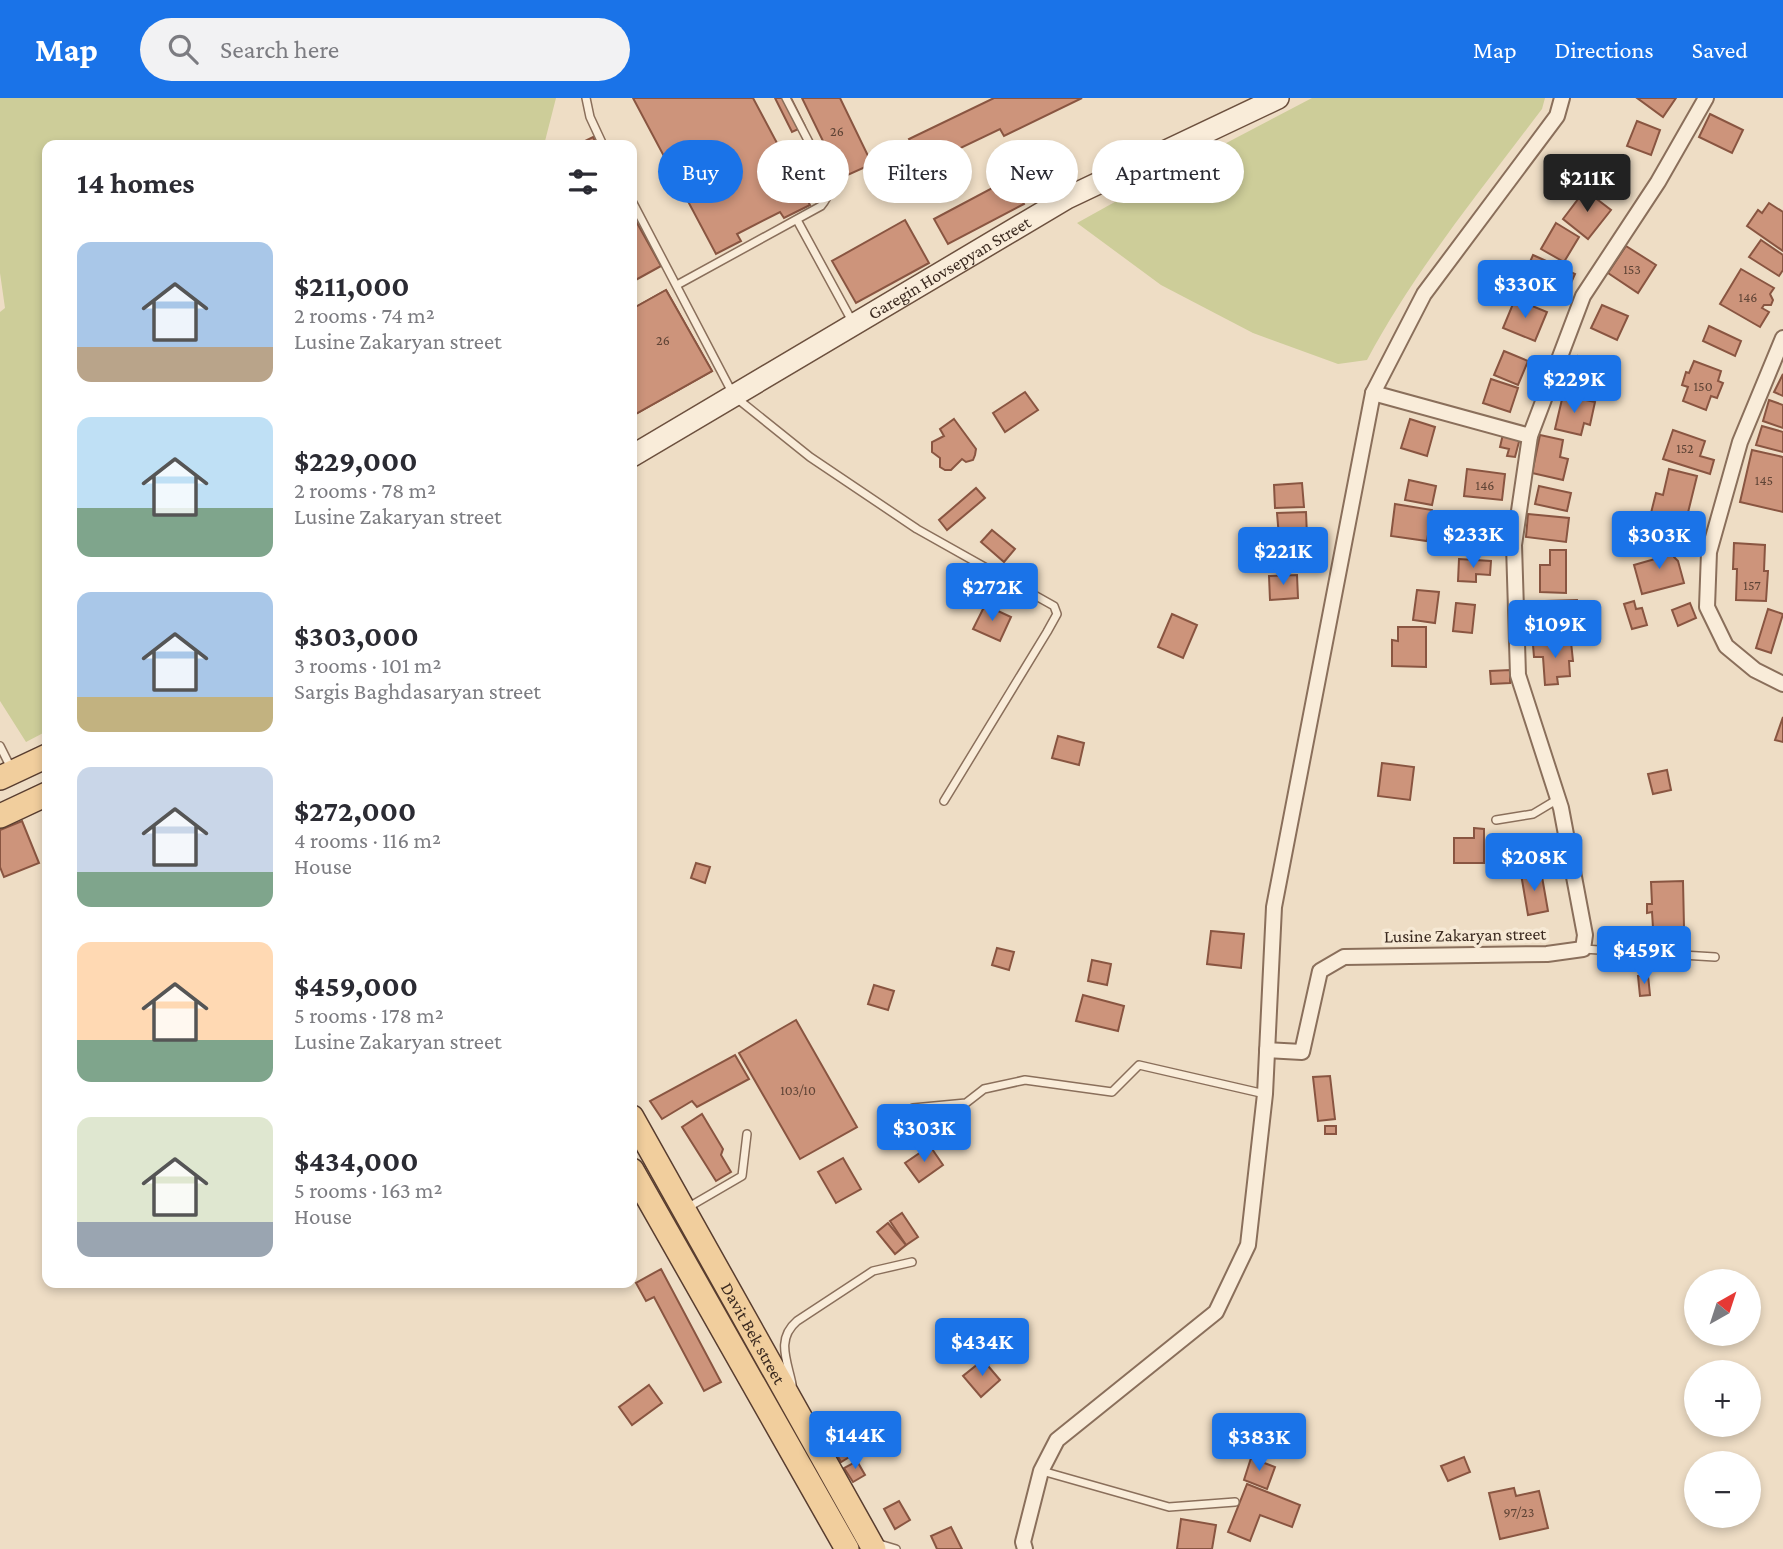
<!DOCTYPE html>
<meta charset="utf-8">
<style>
body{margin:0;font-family:"Crimson Pro",serif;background:#f2f2f3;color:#2b2b33;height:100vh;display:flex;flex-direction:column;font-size:26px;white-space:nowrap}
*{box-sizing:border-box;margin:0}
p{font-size:23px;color:#7c7c81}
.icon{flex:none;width:38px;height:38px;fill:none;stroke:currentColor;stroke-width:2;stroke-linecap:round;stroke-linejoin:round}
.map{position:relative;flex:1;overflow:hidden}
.panel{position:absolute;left:42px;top:42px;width:595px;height:1148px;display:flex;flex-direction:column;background:#fff;border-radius:14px;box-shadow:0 4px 10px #0003}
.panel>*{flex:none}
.banner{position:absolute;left:658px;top:42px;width:665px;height:63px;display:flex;gap:14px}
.needle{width:46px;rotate:39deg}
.controls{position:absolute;left:1684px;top:1171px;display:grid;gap:14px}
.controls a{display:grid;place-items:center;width:77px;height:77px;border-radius:50%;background:#fff;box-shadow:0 4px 10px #0003;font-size:35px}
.price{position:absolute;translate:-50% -60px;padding:0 16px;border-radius:7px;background:#1a73e8;color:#fff;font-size:23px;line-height:46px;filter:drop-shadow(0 2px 4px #0008)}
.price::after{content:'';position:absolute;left:50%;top:42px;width:21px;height:16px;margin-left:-10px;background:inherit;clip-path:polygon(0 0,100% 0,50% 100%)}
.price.active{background:#222;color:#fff}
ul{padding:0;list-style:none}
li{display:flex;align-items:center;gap:21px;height:175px;padding:0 35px}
li span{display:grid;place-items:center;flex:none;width:196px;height:140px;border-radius:14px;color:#555}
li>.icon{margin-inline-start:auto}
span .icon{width:84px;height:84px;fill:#fffc;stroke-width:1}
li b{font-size:30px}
h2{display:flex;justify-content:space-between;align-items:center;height:84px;padding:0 35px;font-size:30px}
.chip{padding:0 24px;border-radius:32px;background:#fff;box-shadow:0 4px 10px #0003;font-size:24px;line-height:63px}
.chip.active{background:#1a73e8;color:#fff}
header{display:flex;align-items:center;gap:42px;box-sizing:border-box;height:98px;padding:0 35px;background:#1a73e8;color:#fff}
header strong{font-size:33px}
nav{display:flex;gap:38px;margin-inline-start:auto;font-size:24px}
.search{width:490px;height:63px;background:#f2f2f3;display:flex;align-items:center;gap:18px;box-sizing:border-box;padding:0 24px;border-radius:38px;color:#7c7c81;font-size:26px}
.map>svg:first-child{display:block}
.green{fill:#cdcd99}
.building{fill:#cd947b;stroke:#895541;stroke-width:2}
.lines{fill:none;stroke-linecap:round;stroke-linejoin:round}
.service-casing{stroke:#8a6f5b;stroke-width:10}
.minor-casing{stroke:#8a6f5b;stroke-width:18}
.secondary-casing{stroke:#6c503e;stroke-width:24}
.primary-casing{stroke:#583d2f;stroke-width:26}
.service{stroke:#f9ecd9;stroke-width:7}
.minor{stroke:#f9ecd9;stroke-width:14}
.secondary{stroke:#f9ecd9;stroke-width:21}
.primary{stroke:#f1ce9d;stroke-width:23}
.labels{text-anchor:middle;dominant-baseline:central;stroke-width:7;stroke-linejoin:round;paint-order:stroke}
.number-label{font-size:14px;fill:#5f4436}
.street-label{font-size:18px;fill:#3a291f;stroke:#f6e9d5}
</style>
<header>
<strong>Map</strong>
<div class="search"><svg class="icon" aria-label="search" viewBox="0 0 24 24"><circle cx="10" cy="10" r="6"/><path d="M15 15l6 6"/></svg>Search here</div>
<nav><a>Map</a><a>Directions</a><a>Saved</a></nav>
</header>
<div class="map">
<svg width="1783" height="1451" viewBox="0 0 1783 1451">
<rect width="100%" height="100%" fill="#eeddc5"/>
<g class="green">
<polygon points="0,0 556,0 544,47 47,47 47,633 26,644 0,603 0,214 5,210 0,175"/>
<path d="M1312 0H1545L1542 11C1481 92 1415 172 1367 262L1338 266 1253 235 1161 187 1077 125 1131 95Z"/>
</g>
<g class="building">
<polygon points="633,0 753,0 810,107 784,120 780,114 737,136 741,143 716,156"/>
<polygon points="775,0 791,0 805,28 792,34"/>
<polygon points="802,0 840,0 872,66 841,80"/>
<polygon points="994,0 1082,0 1004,38 1000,31 923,68 909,41"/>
<polygon points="1637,0 1676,0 1663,19"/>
<polygon points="1710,16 1743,32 1732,55 1699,39"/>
<polygon points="1637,23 1660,32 1651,57 1627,48"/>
<polygon points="593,39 597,47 577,47"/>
<polygon points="1011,80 1024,106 948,146 934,121"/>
<polygon points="1585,92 1611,112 1588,141 1563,121"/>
<polygon points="1769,105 1783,114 1783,153 1747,128 1758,112 1762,115"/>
<polygon points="632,116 661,168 632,184"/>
<polygon points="905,122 929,165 856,205 832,163"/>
<polygon points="1556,125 1579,139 1564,164 1541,151"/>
<polygon points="1761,142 1783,157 1783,172 1779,178 1749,159"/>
<polygon points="1626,148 1656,167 1638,195 1608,175"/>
<polygon points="1533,157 1575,176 1562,205 1520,187"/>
<polygon points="1741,171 1774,190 1770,196 1773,202 1771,207 1764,207 1762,210 1769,214 1760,229 1720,206"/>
<polygon points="666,192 712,273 632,318 632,277 655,264 632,224 632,211"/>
<polygon points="666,192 712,273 632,318 632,211"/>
<polygon points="1515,201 1547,214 1535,243 1503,230"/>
<polygon points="1602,207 1628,218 1617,242 1591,230"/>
<polygon points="1709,228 1741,243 1735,258 1703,243"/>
<polygon points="1504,253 1528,263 1518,287 1494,277"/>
<polygon points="1578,258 1601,267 1594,287 1571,279"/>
<polygon points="1694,263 1721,273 1718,283 1723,285 1717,300 1711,298 1706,312 1683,303 1688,289 1682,287 1686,274 1689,275"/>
<polygon points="1783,276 1783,298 1774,294"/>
<polygon points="1491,281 1518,290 1510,314 1483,305"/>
<polygon points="1025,294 1038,312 1005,334 993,315"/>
<polygon points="1563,297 1595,304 1590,327 1584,325 1581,337 1555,331"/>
<polygon points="1769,302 1783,307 1783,330 1763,323"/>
<polygon points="954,321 976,351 975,357 973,362 966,364 962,361 951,372 945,372 940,369 940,360 932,354 932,344 944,338 940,331"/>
<polygon points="1410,321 1435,329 1427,358 1401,350"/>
<polygon points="1762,328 1783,334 1783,354 1756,347"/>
<polygon points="1673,332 1705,343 1700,358 1714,362 1710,376 1663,361"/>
<polygon points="1503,336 1520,340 1515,359 1507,358 1509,351 1500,349"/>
<polygon points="1540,337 1563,342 1560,359 1568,361 1563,382 1532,375"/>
<polygon points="1752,352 1783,359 1783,414 1740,404"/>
<polygon points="1467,371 1505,376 1502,402 1464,398"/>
<polygon points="1669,371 1697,378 1681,443 1646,435 1656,395 1663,397"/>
<polygon points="1409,382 1436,388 1432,407 1405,402"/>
<polygon points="1302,385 1304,409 1275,410 1274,387"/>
<polygon points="1539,388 1571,395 1567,413 1535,406"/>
<polygon points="976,390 985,400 947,432 939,422"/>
<polygon points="1395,406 1432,412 1427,443 1391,438"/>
<polygon points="1306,414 1307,438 1279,439 1277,415"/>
<polygon points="1528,416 1569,420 1566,444 1526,439"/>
<polygon points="1472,423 1495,424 1493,452 1470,451"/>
<polygon points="992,432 1015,451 1004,464 981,444"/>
<polygon points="1734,445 1765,447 1764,473 1768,473 1766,503 1736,502 1737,471 1733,471"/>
<polygon points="1294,446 1307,446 1306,466 1294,465"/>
<polygon points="1654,449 1673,449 1674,459 1678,463 1684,485 1642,496 1634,467 1655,461"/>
<polygon points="1550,452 1566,452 1566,495 1540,494 1540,467 1550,467"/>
<polygon points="1459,461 1491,463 1490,477 1476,476 1476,484 1458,483"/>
<polygon points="1297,477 1298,500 1270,502 1269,478"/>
<polygon points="1417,492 1439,494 1435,525 1413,522"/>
<polygon points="1577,502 1579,536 1548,538 1546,503"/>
<polygon points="1634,503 1636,511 1642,510 1647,527 1632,531 1624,506"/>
<polygon points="1456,505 1475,507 1472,535 1453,533"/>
<polygon points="1690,505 1696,520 1678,528 1672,512"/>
<polygon points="985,507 1011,519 1000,543 973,531"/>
<polygon points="1768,511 1783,516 1771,555 1756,550"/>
<polygon points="1172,516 1197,527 1183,560 1158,549"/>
<polygon points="1398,529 1426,529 1426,569 1392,568 1392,542 1398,543"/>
<polygon points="1571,544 1573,563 1569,563 1570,578 1557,579 1558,586 1545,587 1543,559 1534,559 1533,547"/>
<polygon points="1510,572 1510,585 1491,586 1490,573"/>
<polygon points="1783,619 1783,644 1775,642"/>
<polygon points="1058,638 1084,645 1079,667 1052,660"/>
<polygon points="1382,665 1414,669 1410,702 1378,698"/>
<polygon points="1667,672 1671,692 1653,696 1648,676"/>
<polygon points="22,723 39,765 4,779 0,769 0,732"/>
<polygon points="1474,730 1484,731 1484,765 1454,765 1454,740 1474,740"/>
<polygon points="696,765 710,769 705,785 691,780"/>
<polygon points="1541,773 1548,813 1528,817 1521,776"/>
<polygon points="1683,783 1684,829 1653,830 1652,814 1647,815 1647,806 1652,806 1651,784"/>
<polygon points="1211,833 1244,836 1241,870 1207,866"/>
<polygon points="997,850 1014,854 1009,872 992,867"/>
<polygon points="1092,862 1111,866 1107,887 1088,883"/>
<polygon points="1648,877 1650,897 1640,898 1638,878"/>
<polygon points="874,887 894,893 888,912 868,906"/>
<polygon points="1083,897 1124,908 1118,933 1076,923"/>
<polygon points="796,922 857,1029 800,1061 739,955"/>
<polygon points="735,957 749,981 697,1009 692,1003 662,1021 650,1003"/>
<polygon points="1330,978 1335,1021 1318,1023 1313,979"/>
<polygon points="702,1016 723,1051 721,1057 731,1074 716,1083 682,1029"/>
<rect x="1325" y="1028" width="11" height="8"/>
<polygon points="930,1048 943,1067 919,1084 905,1065"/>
<polygon points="843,1060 861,1091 836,1105 818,1074"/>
<polygon points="902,1115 918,1139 906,1147 890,1123"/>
<polygon points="888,1125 906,1147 895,1156 877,1134"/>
<polygon points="661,1171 721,1284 704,1293 654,1199 646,1203 636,1185"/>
<polygon points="983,1262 1000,1282 981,1299 963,1278"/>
<polygon points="649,1287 662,1305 632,1327 619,1309"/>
<polygon points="843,1344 851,1358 841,1364 833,1350"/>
<polygon points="1464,1359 1470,1374 1448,1383 1441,1368"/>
<polygon points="1251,1360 1275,1369 1267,1391 1244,1382"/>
<polygon points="857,1363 865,1377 853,1384 844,1370"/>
<polygon points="1247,1386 1300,1407 1292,1429 1260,1417 1250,1443 1228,1434"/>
<polygon points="1514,1390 1516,1398 1539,1393 1548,1430 1500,1441 1489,1395"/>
<polygon points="899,1403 910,1422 895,1431 884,1411"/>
<polygon points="1181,1421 1216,1427 1212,1451 1177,1451"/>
<polygon points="951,1429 962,1451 937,1451 931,1438"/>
</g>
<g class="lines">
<g class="service-casing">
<g id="service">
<polyline points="586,0 590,19 603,47"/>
<polyline points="632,103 734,298 810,359 917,431 1054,508 1057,516 1047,534 944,703"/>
<polyline points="797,122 852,223"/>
<path d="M677 187 821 108C830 97 831 91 826 77L786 0"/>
<polyline points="0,648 11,670"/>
<polyline points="1496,722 1533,716 1558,701"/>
<polyline points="1583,851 1715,859"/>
<polyline points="913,1010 966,1005 984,991 1025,982 1112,994 1139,967 1265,996"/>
<polyline points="687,1110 742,1078 747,1036"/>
<path d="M792 1286C787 1262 776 1241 797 1223L873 1173 912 1164"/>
<polyline points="1042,1373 1169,1409 1235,1404"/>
<polyline points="876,1445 896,1451"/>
</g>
</g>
<g class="minor-casing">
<g id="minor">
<polyline points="1783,240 1740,344 1709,454 1707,509 1726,548 1755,572 1783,586"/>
<polyline points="1373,295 1530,338"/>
<polyline points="1267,952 1302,954 1320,873 1344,859 1547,856 1583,851 1585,837 1561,710 1518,577 1514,447 1530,338 1583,198 1658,84 1706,0"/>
<polyline points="1025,1451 1023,1444 1041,1373 1057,1342 1216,1214 1248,1147 1265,996 1274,809 1373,295 1424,196 1557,18 1562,0"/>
</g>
</g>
<g class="secondary-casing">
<g id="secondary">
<path id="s1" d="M632 358 1067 100 1278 0"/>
</g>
</g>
<g class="primary-casing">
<g id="primary">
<polyline points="0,680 47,658"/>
<polyline points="0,718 47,696"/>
<path id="s2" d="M632 1019 874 1451"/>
<polyline points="632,1072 847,1451"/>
</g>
</g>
<use href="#service" class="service"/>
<use href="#minor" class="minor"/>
<use href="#secondary" class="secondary"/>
<use href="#primary" class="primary"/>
</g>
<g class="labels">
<g class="number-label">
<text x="837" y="33">26</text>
<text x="1632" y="171">153</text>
<text x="1748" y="199">146</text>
<text x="663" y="242">26</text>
<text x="1703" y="288">150</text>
<text x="1685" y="350">152</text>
<text x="1764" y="382">145</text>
<text x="1485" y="387">146</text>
<text x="1752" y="487">157</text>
<text x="798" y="992">103/10</text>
<text x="1519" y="1414">97/23</text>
</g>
<g class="street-label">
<text stroke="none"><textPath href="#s1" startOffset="369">Garegin Hovsepyan Street</textPath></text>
<text transform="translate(1465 837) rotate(-1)">Lusine Zakaryan street</text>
<text stroke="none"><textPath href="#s2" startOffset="248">Davit Bek street</textPath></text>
</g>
</g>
</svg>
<div class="controls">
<a><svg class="needle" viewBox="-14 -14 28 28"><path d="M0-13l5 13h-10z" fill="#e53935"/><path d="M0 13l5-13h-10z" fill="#7c7c81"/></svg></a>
<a>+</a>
<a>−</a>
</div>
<b class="price active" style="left:1587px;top:116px">$211K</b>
<b class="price" style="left:1525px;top:222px">$330K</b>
<b class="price" style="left:1574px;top:317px">$229K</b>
<b class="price" style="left:1473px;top:472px">$233K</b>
<b class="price" style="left:1659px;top:473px">$303K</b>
<b class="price" style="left:1283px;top:489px">$221K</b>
<b class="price" style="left:992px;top:525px">$272K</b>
<b class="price" style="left:1555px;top:562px">$109K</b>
<b class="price" style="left:1534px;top:795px">$208K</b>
<b class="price" style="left:1644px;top:888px">$459K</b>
<b class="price" style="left:924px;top:1066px">$303K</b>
<b class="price" style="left:982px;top:1280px">$434K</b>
<b class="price" style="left:855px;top:1373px">$144K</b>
<b class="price" style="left:1259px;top:1375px">$383K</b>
<div class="banner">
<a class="chip active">Buy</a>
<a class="chip">Rent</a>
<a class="chip">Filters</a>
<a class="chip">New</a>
<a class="chip">Apartment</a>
</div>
<section class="panel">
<h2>14 homes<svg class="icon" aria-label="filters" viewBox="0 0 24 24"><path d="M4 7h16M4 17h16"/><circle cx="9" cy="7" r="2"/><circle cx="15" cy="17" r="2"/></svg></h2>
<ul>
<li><span style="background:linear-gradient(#a9c7e8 75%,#b9a48a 0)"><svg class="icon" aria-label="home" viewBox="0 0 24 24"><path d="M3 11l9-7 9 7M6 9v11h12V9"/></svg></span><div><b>$211,000</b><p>2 rooms · 74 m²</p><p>Lusine Zakaryan street</p></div></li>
<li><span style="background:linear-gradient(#bfe0f5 65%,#7fa58c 0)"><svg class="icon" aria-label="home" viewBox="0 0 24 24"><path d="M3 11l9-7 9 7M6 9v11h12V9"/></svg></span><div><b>$229,000</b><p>2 rooms · 78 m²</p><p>Lusine Zakaryan street</p></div></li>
<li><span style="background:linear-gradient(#a9c7e8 75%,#c2b280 0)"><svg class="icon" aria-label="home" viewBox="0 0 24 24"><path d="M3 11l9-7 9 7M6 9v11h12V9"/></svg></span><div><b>$303,000</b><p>3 rooms · 101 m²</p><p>Sargis Baghdasaryan street</p></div></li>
<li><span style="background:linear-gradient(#c9d6e8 75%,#7fa58c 0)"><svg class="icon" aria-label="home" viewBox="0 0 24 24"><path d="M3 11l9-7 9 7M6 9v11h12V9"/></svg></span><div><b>$272,000</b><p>4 rooms · 116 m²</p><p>House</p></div></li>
<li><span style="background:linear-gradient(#ffd9b3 70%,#7fa58c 0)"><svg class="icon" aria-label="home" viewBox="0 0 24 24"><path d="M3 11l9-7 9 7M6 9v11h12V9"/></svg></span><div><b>$459,000</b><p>5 rooms · 178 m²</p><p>Lusine Zakaryan street</p></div></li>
<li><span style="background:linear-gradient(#dfe7d0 75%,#9aa5b1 0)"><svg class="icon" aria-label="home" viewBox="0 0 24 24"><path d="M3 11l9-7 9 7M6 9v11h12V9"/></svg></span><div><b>$434,000</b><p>5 rooms · 163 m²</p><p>House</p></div></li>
</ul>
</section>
</div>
